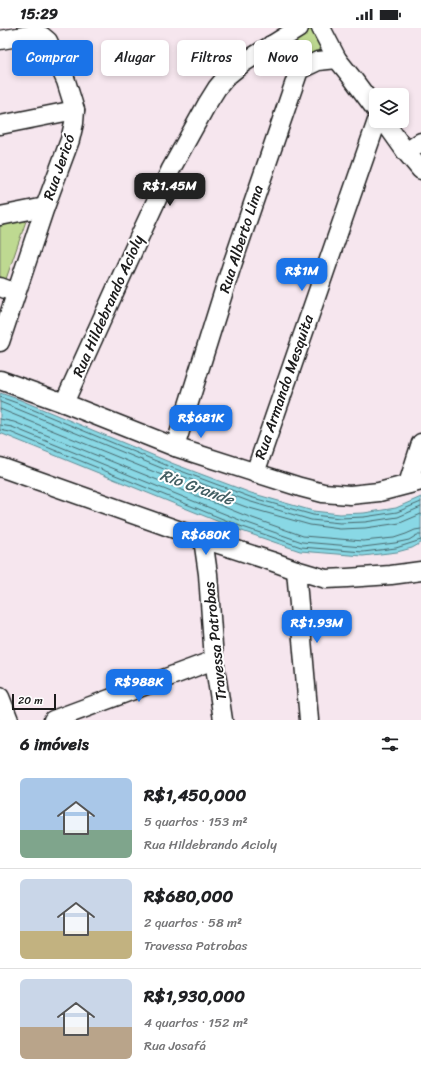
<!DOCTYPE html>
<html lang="pt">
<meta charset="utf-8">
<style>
body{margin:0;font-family:Sriracha,sans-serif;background:#f2f2f2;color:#202124;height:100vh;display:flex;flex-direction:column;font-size:15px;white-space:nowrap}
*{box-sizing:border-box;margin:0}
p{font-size:13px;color:#757577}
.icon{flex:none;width:22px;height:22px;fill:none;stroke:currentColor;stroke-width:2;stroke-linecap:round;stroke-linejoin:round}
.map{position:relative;height:692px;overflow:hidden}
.sheet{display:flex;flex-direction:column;background:#fff;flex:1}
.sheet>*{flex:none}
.hud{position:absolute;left:12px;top:12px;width:397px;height:36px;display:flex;gap:8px}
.buttons{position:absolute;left:369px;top:60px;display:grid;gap:8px}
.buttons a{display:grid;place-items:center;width:40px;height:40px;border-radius:6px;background:#fff;box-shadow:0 2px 6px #0003;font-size:20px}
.scale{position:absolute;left:12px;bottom:10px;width:44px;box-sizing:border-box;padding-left:4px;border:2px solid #1c1c1c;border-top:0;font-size:11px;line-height:14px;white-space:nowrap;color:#1c1c1c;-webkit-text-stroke:3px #fff;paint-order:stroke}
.price{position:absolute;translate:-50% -34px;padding:0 9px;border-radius:8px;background:#1a73e8;color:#fff;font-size:13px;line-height:26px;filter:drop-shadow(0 1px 2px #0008)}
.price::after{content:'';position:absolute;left:50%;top:24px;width:12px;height:9px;margin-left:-6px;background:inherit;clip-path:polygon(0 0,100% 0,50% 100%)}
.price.current{background:#222;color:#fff}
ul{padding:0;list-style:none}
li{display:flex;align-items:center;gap:12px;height:100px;padding:0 20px}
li+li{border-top:1px solid #e0e0e0}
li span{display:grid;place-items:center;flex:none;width:112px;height:80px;border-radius:6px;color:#555}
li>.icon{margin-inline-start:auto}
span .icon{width:48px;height:48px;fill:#fffc;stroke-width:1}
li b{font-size:17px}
h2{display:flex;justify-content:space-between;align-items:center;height:48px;padding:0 20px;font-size:17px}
.chip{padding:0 14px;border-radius:6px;background:#fff;box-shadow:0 2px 6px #0003;font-size:14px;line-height:36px}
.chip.current{background:#1a73e8;color:#fff}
.status{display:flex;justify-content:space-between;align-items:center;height:28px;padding:0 20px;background:#fff;direction:ltr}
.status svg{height:11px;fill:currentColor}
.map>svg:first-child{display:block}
.green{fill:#bed991;stroke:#6d7a56}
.water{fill:#89d8e5;stroke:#5d8d95}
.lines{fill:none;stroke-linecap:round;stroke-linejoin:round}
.shore{stroke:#48676c;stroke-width:1}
.street-casing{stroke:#1c1c1c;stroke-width:21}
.street{stroke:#fff;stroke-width:18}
.labels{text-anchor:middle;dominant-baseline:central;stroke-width:4;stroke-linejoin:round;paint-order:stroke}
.street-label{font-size:15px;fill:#1c1c1c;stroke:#fff}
.water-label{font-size:16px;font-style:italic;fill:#425e62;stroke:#fff}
</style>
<div class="status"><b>15:29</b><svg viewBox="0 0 49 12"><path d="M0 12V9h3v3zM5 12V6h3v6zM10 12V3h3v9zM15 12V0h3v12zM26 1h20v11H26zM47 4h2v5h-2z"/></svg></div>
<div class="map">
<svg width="421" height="692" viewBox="0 0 421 692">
<rect width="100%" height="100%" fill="#f6e6ee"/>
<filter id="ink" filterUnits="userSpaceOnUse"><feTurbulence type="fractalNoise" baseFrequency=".025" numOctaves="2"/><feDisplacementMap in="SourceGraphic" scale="8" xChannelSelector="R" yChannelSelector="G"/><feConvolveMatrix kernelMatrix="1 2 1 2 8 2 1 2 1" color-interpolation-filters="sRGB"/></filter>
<g filter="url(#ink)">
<g class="green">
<path d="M306 1C317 3 318 8 322 17L318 26C315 27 309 31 306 31 296 32 292 21 292 13Z"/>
<polygon points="27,190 5,254 0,252 0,194"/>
</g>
<polygon class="water" points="0,365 18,371 174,436 251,465 313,483 340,486 364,485 396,480 421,469 421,515 412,520 397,524 363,528 300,523 239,502 0,405"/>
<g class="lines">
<g class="shore">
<polyline points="0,369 17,375 173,440 250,469 313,487 340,490 364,489 397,484 421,474"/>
<polyline points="0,374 15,380 171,444 248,473 311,492 340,495 365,494 398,489 421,479"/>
<polyline points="0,381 169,450 246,479 310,497 340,501 365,500 400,495 421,486"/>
<polyline points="0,391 14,394 244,487 303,508 363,513 394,510 406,506 415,502 421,501"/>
<polyline points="0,397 12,399 242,493 302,514 363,519 395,515 409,512 417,507 421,507"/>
<polyline points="0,402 10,404 240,498 301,519 363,524 396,520 421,512"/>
</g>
<g class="street-casing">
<g id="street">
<polyline points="321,0 337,31 353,51 376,82"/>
<polyline points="0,12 36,6 42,8 48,13 66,53 75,82 74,95 70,112 45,179 0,314"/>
<polyline points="271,17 286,27 299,42"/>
<polyline points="384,93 406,124 421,142"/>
<polyline points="0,97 75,82"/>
<polyline points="406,124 421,114"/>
<polyline points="0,188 45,179"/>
<polyline points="0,259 16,265"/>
<polyline points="0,352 64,375 175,419 300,459 323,465 350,467 379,464 421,453"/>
<polyline points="64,375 137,214 171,141 207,76 217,60 227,48 243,35 299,0"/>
<polyline points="175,419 231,240 299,42 318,33 337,31"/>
<polyline points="0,439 203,511 271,533 296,542 326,551 347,550 391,547 421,543"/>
<polyline points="255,445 377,93"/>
<polyline points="408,456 421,415"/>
<polyline points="203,511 208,546 214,632 223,692"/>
<polyline points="296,542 309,692"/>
<polyline points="0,669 9,692"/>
<polyline points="53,692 214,632"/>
</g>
</g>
<use href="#street" class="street"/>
</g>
</g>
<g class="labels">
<g class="street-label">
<text transform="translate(59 139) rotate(-71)">Rua Jericó</text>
<text transform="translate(241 211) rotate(-72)">Rua Alberto Lima</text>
<text transform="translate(108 278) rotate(-66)">Rua Hildebrando Acioly</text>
<text transform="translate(284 359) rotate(-71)">Rua Armando Mesquita</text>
<text transform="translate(215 613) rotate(-96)">Travessa Patrobas</text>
</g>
<g class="water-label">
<text transform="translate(197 459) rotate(20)">Rio Grande</text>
</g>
</g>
</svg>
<div class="buttons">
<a><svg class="icon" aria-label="layers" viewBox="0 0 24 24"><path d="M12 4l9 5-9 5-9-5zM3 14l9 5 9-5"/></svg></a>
</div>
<div class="scale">20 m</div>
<b class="price current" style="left:170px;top:179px">R$1.45M</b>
<b class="price" style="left:302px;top:264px">R$1M</b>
<b class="price" style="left:201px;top:411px">R$681K</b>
<b class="price" style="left:206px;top:528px">R$680K</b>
<b class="price" style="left:317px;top:616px">R$1.93M</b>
<b class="price" style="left:139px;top:675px">R$988K</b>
<div class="hud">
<a class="chip current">Comprar</a>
<a class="chip">Alugar</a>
<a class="chip">Filtros</a>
<a class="chip">Novo</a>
</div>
</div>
<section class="sheet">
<h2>6 imóveis<svg class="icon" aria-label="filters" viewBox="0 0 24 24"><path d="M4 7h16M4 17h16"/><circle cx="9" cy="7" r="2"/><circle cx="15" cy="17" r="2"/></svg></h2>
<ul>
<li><span style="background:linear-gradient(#a9c7e8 65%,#7fa58c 0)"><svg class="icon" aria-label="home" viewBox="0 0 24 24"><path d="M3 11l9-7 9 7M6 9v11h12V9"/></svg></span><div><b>R$1,450,000</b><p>5 quartos · 153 m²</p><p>Rua Hildebrando Acioly</p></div></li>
<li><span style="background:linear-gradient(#c9d6e8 65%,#c2b280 0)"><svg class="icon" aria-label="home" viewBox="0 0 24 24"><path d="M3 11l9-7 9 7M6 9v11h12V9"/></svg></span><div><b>R$680,000</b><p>2 quartos · 58 m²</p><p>Travessa Patrobas</p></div></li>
<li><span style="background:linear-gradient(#c9d6e8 60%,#b9a48a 0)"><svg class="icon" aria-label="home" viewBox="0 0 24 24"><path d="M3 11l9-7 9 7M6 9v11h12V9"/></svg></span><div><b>R$1,930,000</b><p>4 quartos · 152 m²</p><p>Rua Josafá</p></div></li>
</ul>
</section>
